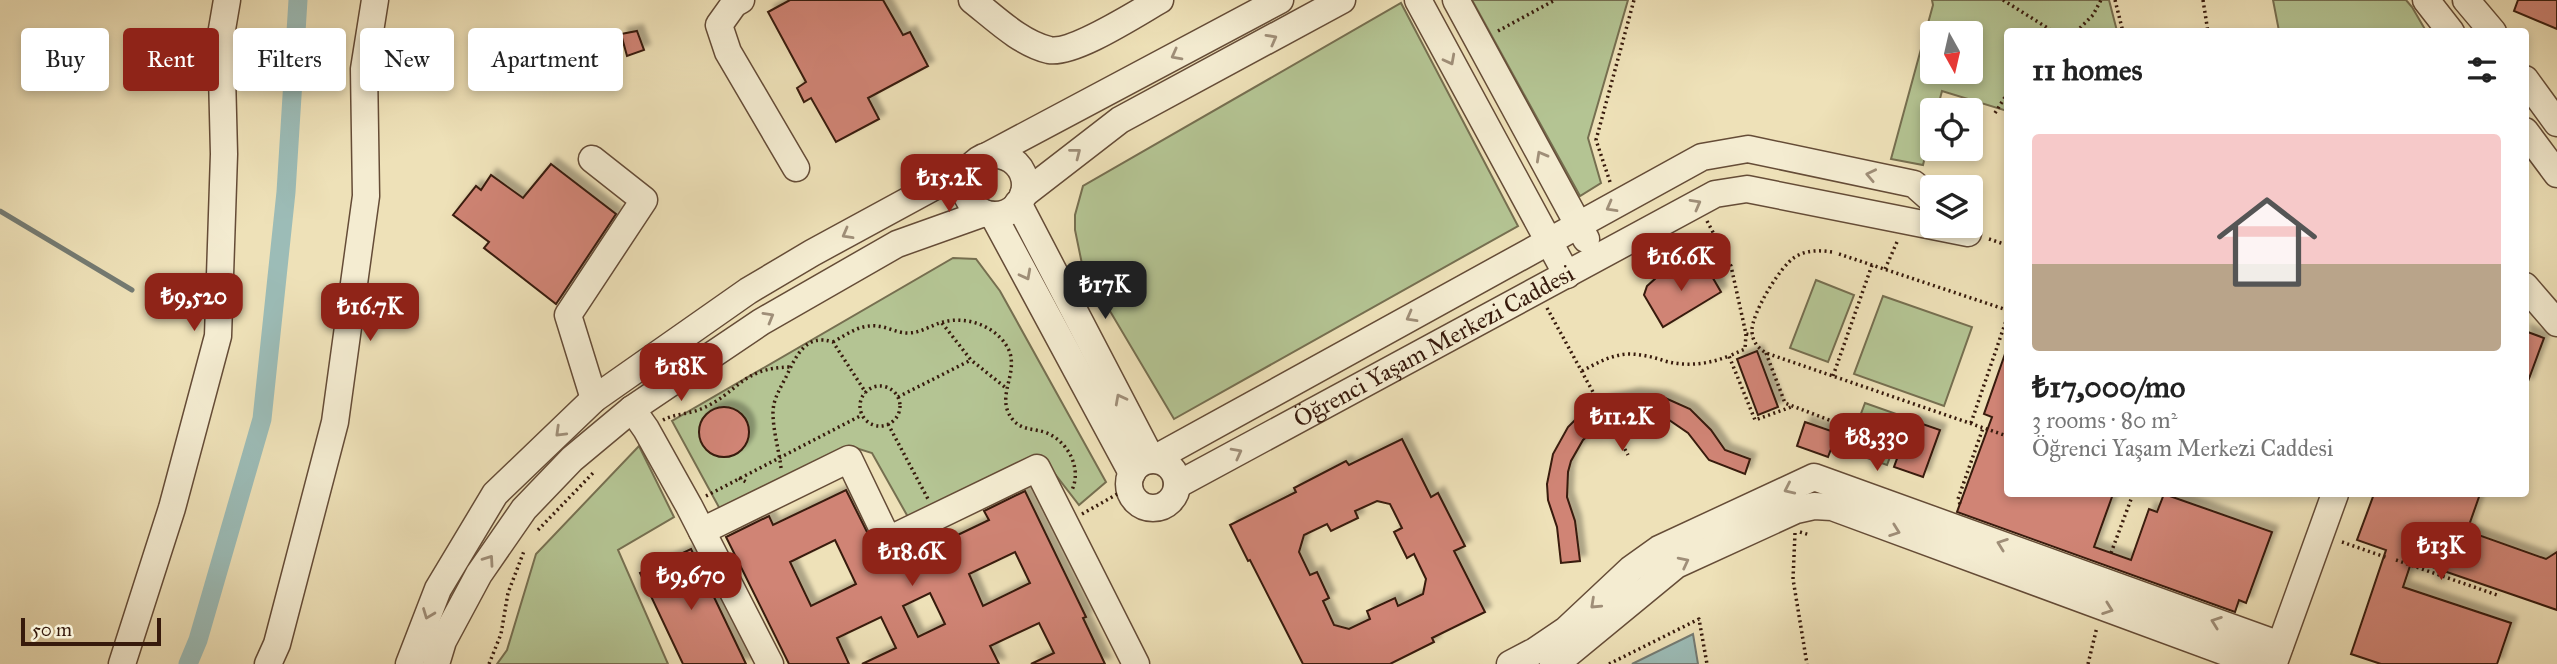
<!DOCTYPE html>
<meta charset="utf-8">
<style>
body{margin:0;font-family:"IM FELL Great Primer",serif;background:#f6f6f6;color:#222;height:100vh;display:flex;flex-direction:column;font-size:26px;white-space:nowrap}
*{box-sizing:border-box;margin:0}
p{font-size:23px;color:#767676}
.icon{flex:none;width:38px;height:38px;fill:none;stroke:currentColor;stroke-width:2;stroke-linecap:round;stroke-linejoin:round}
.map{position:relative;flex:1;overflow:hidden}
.drawer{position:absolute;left:2004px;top:28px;width:525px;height:469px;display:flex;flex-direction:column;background:#fff;border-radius:7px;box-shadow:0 4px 10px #0003}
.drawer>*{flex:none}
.hud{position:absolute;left:21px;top:28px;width:665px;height:63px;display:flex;gap:14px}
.needle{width:46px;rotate:172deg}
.fabs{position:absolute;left:1920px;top:21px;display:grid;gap:14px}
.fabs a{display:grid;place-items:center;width:63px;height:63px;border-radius:7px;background:#fff;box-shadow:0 4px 10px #0003;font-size:35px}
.scale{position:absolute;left:21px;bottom:18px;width:140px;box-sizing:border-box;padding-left:7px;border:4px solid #371a0c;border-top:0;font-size:19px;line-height:24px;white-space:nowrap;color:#371a0c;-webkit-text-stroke:5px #f4ecd1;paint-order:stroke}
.price{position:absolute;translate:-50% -60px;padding:0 16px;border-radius:14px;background:#8f2418;color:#fff;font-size:23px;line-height:46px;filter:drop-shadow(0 2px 4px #0008)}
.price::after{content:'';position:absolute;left:50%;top:42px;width:21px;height:16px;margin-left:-10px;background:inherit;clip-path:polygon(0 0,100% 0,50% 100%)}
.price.on{background:#222;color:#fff}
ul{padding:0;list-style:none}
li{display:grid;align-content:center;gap:14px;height:371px;padding:0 28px}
li span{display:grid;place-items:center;height:217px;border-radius:7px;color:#555}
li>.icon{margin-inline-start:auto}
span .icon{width:126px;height:126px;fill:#fffc;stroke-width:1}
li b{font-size:30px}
h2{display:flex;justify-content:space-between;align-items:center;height:84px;padding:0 28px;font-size:30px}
.pill{padding:0 24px;border-radius:7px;background:#fff;box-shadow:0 4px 10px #0003;font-size:24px;line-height:63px}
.pill.on{background:#8f2418;color:#fff}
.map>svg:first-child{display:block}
.green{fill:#b4c493;stroke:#766f50;stroke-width:2;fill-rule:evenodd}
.water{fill:#9cbcb7;stroke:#747b73;stroke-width:2}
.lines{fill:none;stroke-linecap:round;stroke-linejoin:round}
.stream{stroke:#747b73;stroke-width:5}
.canal{stroke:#9cbcb7;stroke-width:19}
.building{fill:#d08475;stroke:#371a0c;stroke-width:2;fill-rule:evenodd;filter:url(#shadow)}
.minor-casing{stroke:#654c37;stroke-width:29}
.path{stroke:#371a0c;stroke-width:3.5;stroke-dasharray:2 3.5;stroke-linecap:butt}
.minor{stroke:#f4ecd1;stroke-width:26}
.oneway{stroke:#9f8e78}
.labels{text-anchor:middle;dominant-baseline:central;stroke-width:5;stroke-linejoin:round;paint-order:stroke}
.street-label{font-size:24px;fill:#371a0c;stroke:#f4ecd1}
</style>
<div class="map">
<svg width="2557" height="664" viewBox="0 0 2557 664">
<defs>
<filter id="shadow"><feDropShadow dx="6" dy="-6" stdDeviation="2" flood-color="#0004"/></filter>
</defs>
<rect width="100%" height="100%" fill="#eee1b8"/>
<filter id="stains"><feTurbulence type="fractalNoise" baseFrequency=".00286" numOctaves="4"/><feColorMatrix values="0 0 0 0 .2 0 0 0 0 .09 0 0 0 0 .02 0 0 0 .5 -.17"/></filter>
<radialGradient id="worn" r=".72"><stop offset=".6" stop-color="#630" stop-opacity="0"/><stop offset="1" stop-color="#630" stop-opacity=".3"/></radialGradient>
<g class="green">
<polygon points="1472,0 1628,0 1588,138 1601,183 1580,196"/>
<path d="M1932 0H2109L2117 31 2007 32V111L1942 91 1937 110H1932V128L1923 165 1891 159 1933 5ZM1932 33H1970V72H1932Z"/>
<polygon points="2273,0 2406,0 2412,7 2426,31 2279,31"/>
<polygon points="1401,3 1518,226 1174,419 1082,264 1075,230 1075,215 1083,186"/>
<polygon points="953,258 976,259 1000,291 1106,482 1079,505 1041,456 1017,464 908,517 872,453 856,448 721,511 672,421"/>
<polygon points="1816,280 1854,295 1828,362 1790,348"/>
<polygon points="1883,296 1972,327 1944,406 1854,374"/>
<polygon points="1865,403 1905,417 1887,465 1847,451"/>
<polygon points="639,446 674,517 618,550 668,664 497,664 507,650 536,554"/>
</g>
<polygon class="water" points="1693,634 1698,664 1632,664"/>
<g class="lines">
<polyline class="stream" points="0,211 132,290"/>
<polyline class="canal" points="188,664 198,640 262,419 286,192 298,0"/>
</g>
<g class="building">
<polygon points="790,0 883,0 903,35 910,32 928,66 868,98 879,119 836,142 811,98 804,102 797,88 806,82 768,12"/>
<polygon points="2518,0 2557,0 2557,29 2514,11"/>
<polygon points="637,31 644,50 627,56 621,34"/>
<polygon points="551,164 616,214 556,304 484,248 489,242 453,215 476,186 481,190 491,175 523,198"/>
<polygon points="1703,261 1721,292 1663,327 1644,295 1647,286 1656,278 1662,276 1674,278"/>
<polygon points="2525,331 2544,338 2527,384 2525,384"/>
<polygon points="1757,351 1778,407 1758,415 1737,359"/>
<polygon points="2005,354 2007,355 2007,494 2113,494 2094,547 2131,560 2149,509 2157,512 2164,494 2272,532 2246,603 2239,600 2235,612 1957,512 1992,417 1984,414"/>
<polygon points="1633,394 1663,397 1690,409 1711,430 1725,450 1750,459 1745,474 1709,460 1688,433 1669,420 1646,414 1623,415 1612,419 1601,424 1583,440 1571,461 1568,472 1567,497 1575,521 1580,561 1561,563 1557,527 1548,500 1547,484 1553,454 1568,427 1579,416 1605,401"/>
<circle cx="724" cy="432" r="25"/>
<polygon points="1911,420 1940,430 1923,477 1894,467"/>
<polygon points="1805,422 1837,433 1828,457 1797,446"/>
<path d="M1402 439 1431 497 1438 493 1465 546 1454 551 1485 612 1432 638 1434 642 1390 664H1303L1250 560 1248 561 1230 525 1296 492 1294 488 1346 461 1349 465ZM1377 501 1390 504 1402 528 1394 532 1407 558 1414 554 1426 579 1423 594 1398 606 1395 598 1367 611 1370 619 1349 629 1334 625 1323 601 1329 598 1317 572 1310 575 1299 552 1304 535 1327 524 1331 531 1358 518 1355 511Z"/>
<path d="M846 490 886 570 913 557 912 553 942 538 943 542 989 520 984 511 1025 491 1086 617 1083 618 1105 664H1031L1054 653 1039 623 990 646 999 664H862L896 648 881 617 837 638 849 664H789L726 537 769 516 773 525ZM835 540 856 584 811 606 790 562ZM1015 552 1030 583 983 606 969 574ZM930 593 945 624 918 637 903 606Z"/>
<polygon points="2374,494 2480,494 2467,531 2546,559 2557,552 2557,610 2412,560 2403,587 2511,623 2497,664 2381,664 2351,654 2386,550 2357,540"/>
<polygon points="691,549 746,664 683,664 640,573"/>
</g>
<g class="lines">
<g class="minor-casing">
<g id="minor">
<polyline points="741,0 734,4 719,25 728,52 796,168"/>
<path d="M972 0C995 18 1020 43 1049 50 1073 55 1137 13 1160 0"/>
<polyline points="1418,0 1567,275"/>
<polyline points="1456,0 1586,239"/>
<polyline points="2426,0 2451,32"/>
<polyline points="2466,0 2493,32"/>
<polyline points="2525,79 2557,123"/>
<polyline points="2525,131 2557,174"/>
<circle cx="995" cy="185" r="30"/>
<polyline points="987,156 1280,0"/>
<polyline points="592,159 644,200 568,315 594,399"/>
<polyline points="1023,195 1120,120 1342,0"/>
<polyline points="1018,203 1152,460"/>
<polyline points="993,215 1132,473"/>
<polyline points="2525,286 2557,323"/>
<polyline points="632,409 646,429 689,506 770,664"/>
<polyline points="1154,459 1702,157 1748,149 1914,184 1932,200"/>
<circle cx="1153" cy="484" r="24"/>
<path id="s1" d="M1177 485 1715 194 1747 189 1968 233"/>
<polyline points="702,531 849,459 888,540 1037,468 1136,664"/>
<polyline points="2275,660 2335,494"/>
<polyline points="122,664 172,508 218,336 224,154 221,35 227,0"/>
<polyline points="268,664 277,644 335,422 366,196 364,69 375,0"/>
<polyline points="409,664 438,589 495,494 594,399 748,291 812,253 972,166"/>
<polyline points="436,664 443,641 479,574 524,509 572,459 632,409 761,322 897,244 984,213"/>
<polyline points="1510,664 1535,651 1566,630 1631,569 1659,549 1814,477 2280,645"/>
<polyline points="1553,664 1563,658 1676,565 1796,510 1814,506 1832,507 2258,664"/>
</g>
</g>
<g class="path">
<polyline points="2003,0 2054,32"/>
<polyline points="2115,0 2123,32"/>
<polyline points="2203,0 2208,32"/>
<polyline points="1498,31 1555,0"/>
<polyline points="2076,32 2093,15 2101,0"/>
<polyline points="1995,113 2007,94"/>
<polyline points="1610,182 1596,140 1634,0"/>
<polyline points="1707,221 1731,266 1746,334 1752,335"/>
<polyline points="1989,239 2007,245"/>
<path d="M1832 252C1819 250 1806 250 1795 257 1780 266 1751 315 1752 331 1752 341 1758 348 1766 353L2007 436"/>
<polyline points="1839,254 2007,310"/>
<polyline points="1885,269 1897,242"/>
<polyline points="1547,308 1599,403"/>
<polyline points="942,323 971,360 1006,388"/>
<polyline points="1746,334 1745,349 1729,356 1755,420 1794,406"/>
<path d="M833 342C849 333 863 322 883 327 891 329 899 333 908 333 921 333 931 325 943 322 968 315 1001 328 1010 353 1017 377 995 398 1013 420 1023 431 1034 428 1047 433 1068 442 1082 468 1072 490"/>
<polyline points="1766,353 1785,403 1852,429"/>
<path d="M1582 371C1597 363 1611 355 1628 354 1641 354 1653 357 1665 361 1687 367 1709 364 1729 356"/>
<polyline points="1833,376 1872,265"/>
<circle cx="880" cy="406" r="20"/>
<polyline points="898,397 971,360"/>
<path d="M663 420C674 414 689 414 701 409 739 393 740 368 790 367"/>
<polyline points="1609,420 1628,455"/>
<polyline points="1971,423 2007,318"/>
<polyline points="888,424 928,499"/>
<path d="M781 468C779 450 773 431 773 413 773 399 780 389 786 377 796 356 806 333 833 342L866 393"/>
<polyline points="739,478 748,483"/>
<polyline points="706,496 862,415"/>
<polyline points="1960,504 1958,499 1983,428"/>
<polyline points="1082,514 1121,492"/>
<polyline points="538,530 593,473"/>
<polyline points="1800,532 1810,535"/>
<polyline points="1795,533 1793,579 1807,664"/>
<polyline points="2342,542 2388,558"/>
<polyline points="2111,553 2133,494"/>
<polyline points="2396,560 2500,596"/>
<polyline points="489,664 501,634 508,593 524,551"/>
<polyline points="1609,664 1699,619 1707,664"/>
<polyline points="2088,664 2097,627"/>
</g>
<use href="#minor" class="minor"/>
</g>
<defs><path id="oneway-chevron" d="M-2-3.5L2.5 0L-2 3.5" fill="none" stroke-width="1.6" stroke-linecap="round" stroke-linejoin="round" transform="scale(1.75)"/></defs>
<g class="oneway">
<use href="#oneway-chevron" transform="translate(1272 39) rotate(-29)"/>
<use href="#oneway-chevron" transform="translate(1176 55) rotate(152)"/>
<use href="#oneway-chevron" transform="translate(1450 60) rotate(62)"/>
<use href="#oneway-chevron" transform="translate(1076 153) rotate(-38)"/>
<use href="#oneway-chevron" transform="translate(1541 156) rotate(-119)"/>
<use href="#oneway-chevron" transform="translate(1871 175) rotate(-168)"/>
<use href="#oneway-chevron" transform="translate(1696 204) rotate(-29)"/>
<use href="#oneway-chevron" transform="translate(1611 207) rotate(151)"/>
<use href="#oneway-chevron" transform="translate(847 234) rotate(151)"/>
<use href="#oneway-chevron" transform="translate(1026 275) rotate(62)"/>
<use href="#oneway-chevron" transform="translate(769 317) rotate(-30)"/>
<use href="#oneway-chevron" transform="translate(1411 317) rotate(151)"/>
<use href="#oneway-chevron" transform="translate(1120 399) rotate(-118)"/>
<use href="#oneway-chevron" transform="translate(560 432) rotate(136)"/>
<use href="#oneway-chevron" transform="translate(1237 453) rotate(-28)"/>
<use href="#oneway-chevron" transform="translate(1789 489) rotate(155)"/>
<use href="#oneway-chevron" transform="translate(1895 531) rotate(20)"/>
<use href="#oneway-chevron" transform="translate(2002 544) rotate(-160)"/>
<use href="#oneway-chevron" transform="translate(489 560) rotate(-55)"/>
<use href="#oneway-chevron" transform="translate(1684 562) rotate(-27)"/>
<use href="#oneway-chevron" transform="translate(1595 604) rotate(137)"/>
<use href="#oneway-chevron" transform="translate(2108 609) rotate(20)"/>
<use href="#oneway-chevron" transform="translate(428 614) rotate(111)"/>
<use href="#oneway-chevron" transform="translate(2216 622) rotate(-160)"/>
</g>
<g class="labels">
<g class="street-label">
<text stroke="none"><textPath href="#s1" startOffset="292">Öğrenci Yaşam Merkezi Caddesi</textPath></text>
</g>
</g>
<rect width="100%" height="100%" filter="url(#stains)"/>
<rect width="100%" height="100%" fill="url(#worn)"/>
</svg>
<div class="fabs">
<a><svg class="needle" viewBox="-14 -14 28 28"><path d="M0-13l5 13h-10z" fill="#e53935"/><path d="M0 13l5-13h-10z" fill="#767676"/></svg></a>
<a><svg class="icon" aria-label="locate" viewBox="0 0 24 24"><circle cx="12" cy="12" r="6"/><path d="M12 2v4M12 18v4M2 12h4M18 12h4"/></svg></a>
<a><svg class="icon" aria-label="layers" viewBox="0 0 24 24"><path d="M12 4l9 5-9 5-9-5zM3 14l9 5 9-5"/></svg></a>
</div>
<div class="scale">50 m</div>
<b class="price" style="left:949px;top:214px">₺15.2K</b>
<b class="price" style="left:1681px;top:293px">₺16.6K</b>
<b class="price on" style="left:1105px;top:321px">₺17K</b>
<b class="price" style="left:194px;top:333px">₺9,520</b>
<b class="price" style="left:370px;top:343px">₺16.7K</b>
<b class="price" style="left:681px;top:403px">₺18K</b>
<b class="price" style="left:1622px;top:453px">₺11.2K</b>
<b class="price" style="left:1877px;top:473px">₺8,330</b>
<b class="price" style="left:2441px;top:582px">₺13K</b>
<b class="price" style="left:912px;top:588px">₺18.6K</b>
<b class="price" style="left:691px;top:612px">₺9,670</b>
<div class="hud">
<a class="pill">Buy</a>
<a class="pill on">Rent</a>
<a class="pill">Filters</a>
<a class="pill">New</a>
<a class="pill">Apartment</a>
</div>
<section class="drawer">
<h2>11 homes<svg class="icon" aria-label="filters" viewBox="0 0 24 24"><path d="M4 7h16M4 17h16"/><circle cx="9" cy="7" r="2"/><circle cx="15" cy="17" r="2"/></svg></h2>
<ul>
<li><span style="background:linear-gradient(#f6c9c9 60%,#b9a48a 0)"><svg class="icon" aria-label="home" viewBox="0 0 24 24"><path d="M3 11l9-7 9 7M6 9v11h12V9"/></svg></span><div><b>₺17,000/mo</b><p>3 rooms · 80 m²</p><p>Öğrenci Yaşam Merkezi Caddesi</p></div></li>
</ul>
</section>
</div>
